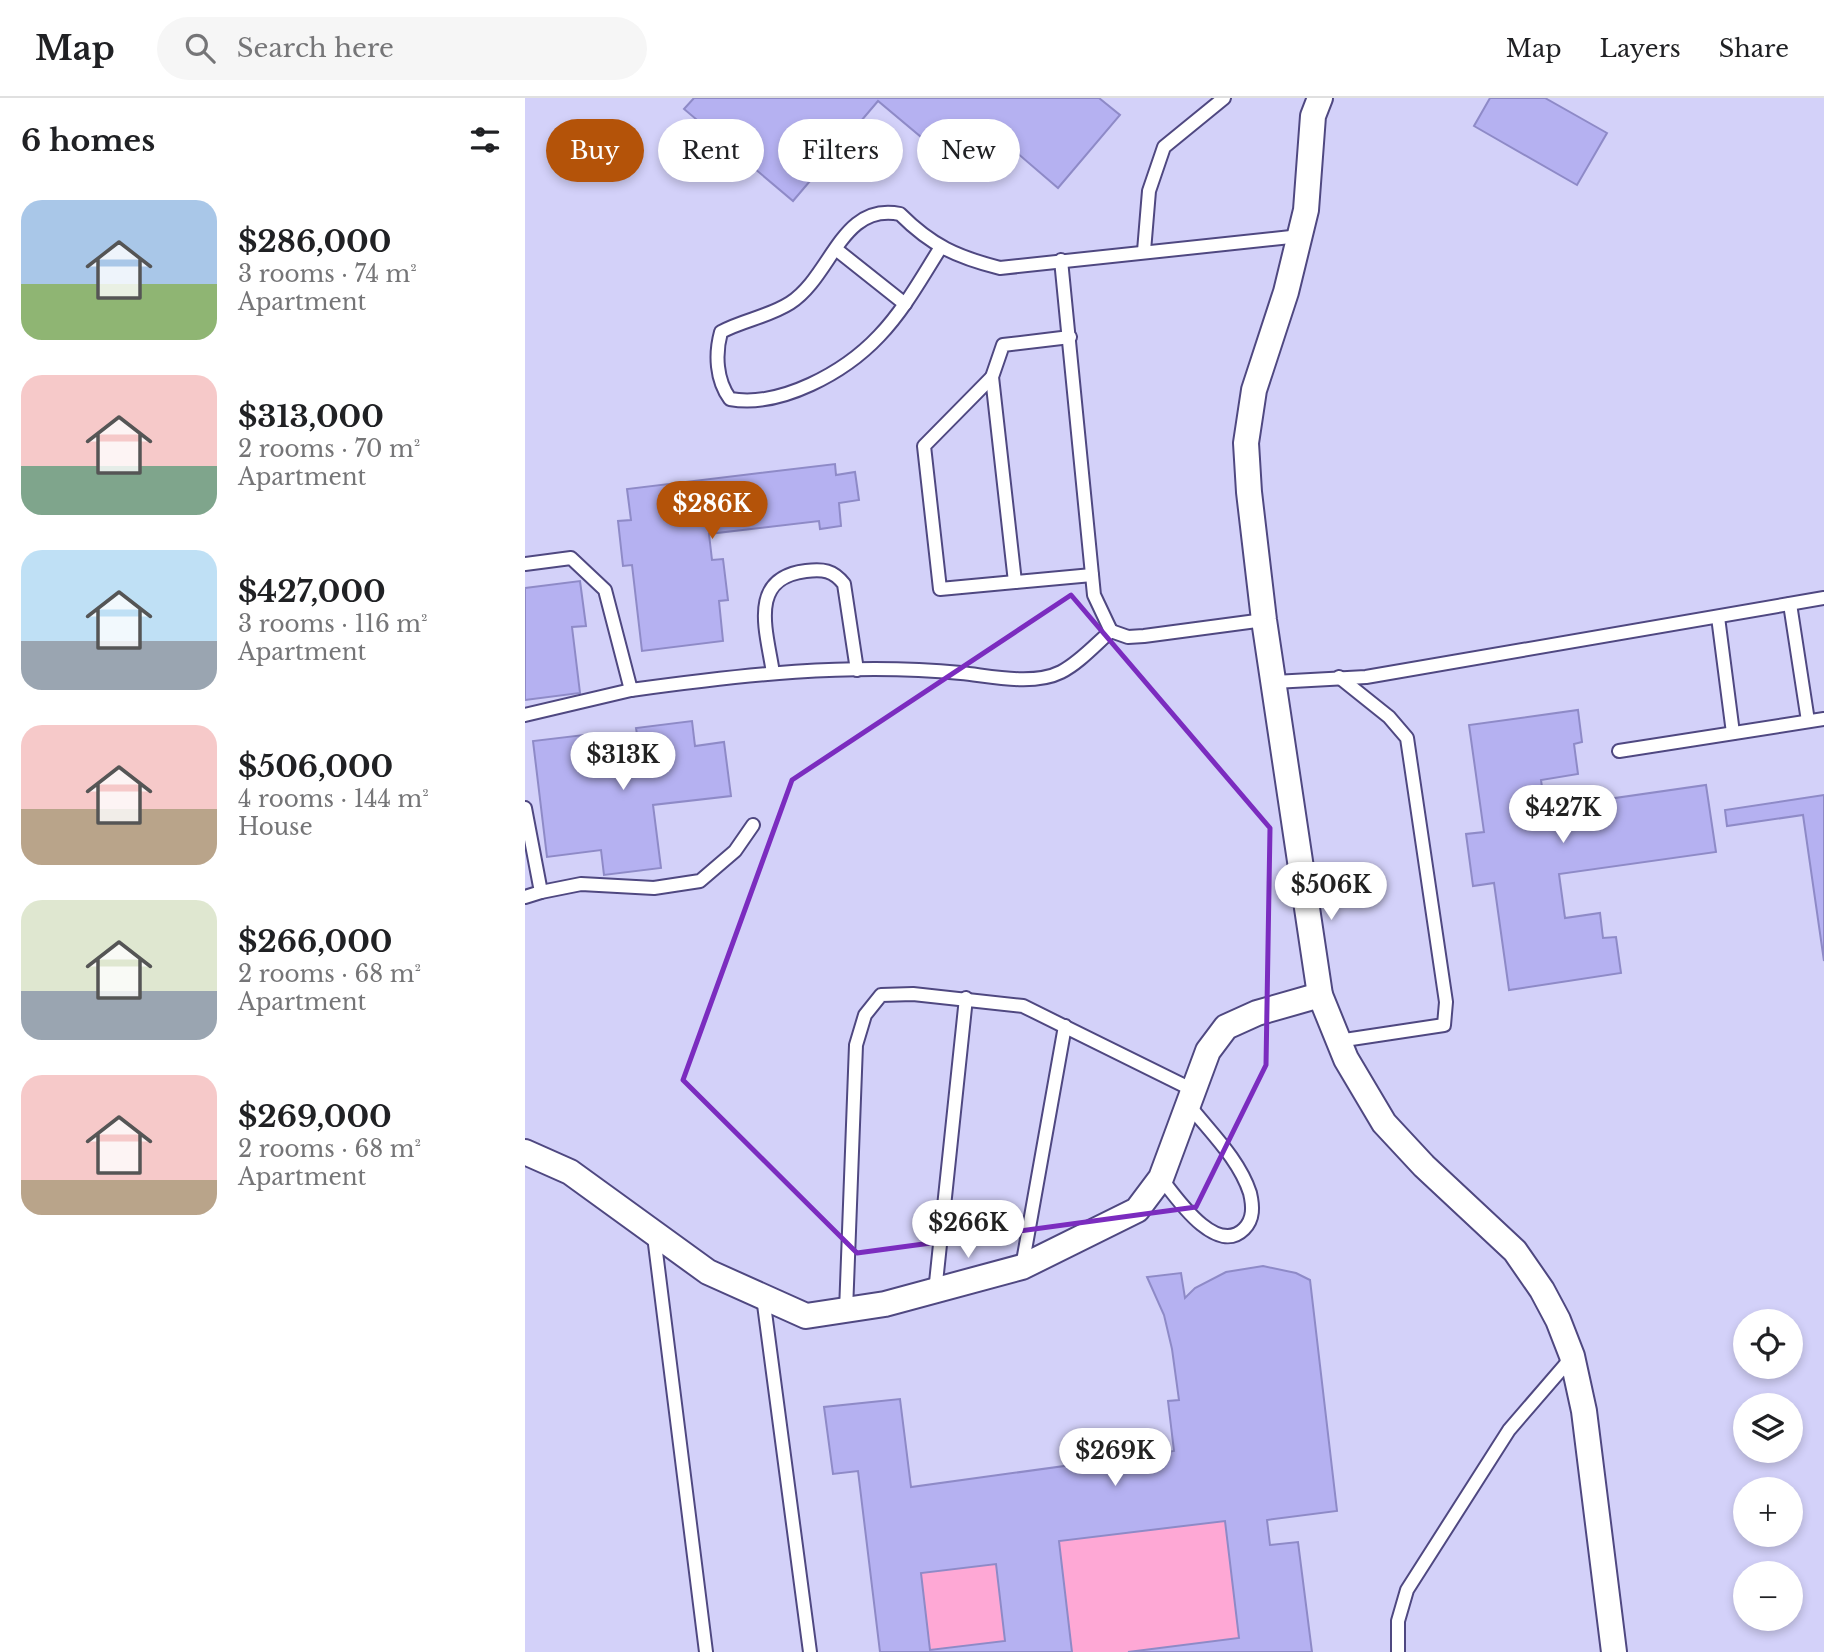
<!DOCTYPE html>
<meta charset="utf-8">
<style>
body{margin:0;font-family:"Libre Baskerville",serif;background:#f6f6f6;color:#202124;height:100vh;display:flex;flex-direction:column;font-size:26px;white-space:nowrap}
*{box-sizing:border-box;margin:0}
p{font-size:23px;color:#757577}
.icon{flex:none;width:38px;height:38px;fill:none;stroke:currentColor;stroke-width:2;stroke-linecap:round;stroke-linejoin:round}
.map{position:relative;flex:1;overflow:hidden}
.drawer{display:flex;flex-direction:column;background:#fff;width:525px}
.drawer>*{flex:none}
.hud{position:absolute;left:21px;top:21px;width:665px;height:63px;display:flex;gap:14px}
.controls{position:absolute;left:1208px;top:1211px;display:grid;gap:14px}
.controls a{display:grid;place-items:center;width:70px;height:70px;border-radius:50%;background:#fff;box-shadow:0 4px 10px #0003;font-size:35px}
.price{position:absolute;translate:-50% -60px;padding:0 16px;border-radius:24px;background:#fff;color:#222;font-size:23px;line-height:46px;filter:drop-shadow(0 2px 4px #0008)}
.price::after{content:'';position:absolute;left:50%;top:42px;width:21px;height:16px;margin-left:-10px;background:inherit;clip-path:polygon(0 0,100% 0,50% 100%)}
.price.active{background:#b45309;color:#fff}
ul{padding:0;list-style:none}
li{display:flex;align-items:center;gap:21px;height:175px;padding:0 21px}
li span{display:grid;place-items:center;flex:none;width:196px;height:140px;border-radius:21px;color:#555}
li>.icon{margin-inline-start:auto}
span .icon{width:84px;height:84px;fill:#fffc;stroke-width:1}
li b{font-size:30px}
h2{display:flex;justify-content:space-between;align-items:center;height:84px;padding:0 21px;font-size:30px}
.pill{padding:0 24px;border-radius:32px;background:#fff;box-shadow:0 4px 10px #0003;font-size:24px;line-height:63px}
.pill.active{background:#b45309;color:#fff}
header{display:flex;align-items:center;gap:42px;box-sizing:border-box;height:98px;padding:0 35px;background:#fff;border-bottom:2px solid #e0e0e0}
header strong{font-size:33px}
nav{display:flex;gap:38px;margin-inline-start:auto;font-size:24px}
.search{width:490px;height:63px;background:#f6f6f6;display:flex;align-items:center;gap:18px;box-sizing:border-box;padding:0 24px;border-radius:38px;color:#757577;font-size:26px}
main{display:flex;flex:1;min-height:0}
.map>svg:first-child{display:block}
.grass{fill:#fea8d5}
.building{fill:#b5b1f1;stroke:#8e8ac7;stroke-width:2;fill-rule:evenodd}
.lines{fill:none;stroke-linecap:round;stroke-linejoin:round}
.lane-casing{stroke:#4f4881;stroke-width:16}
.street-casing{stroke:#4f4881;stroke-width:28}
.lane{stroke:#fff;stroke-width:12}
.street{stroke:#fff;stroke-width:24}
.marked{fill:none;stroke:#7b2cbf;stroke-width:5;stroke-linejoin:round}
</style>
<header>
<strong>Map</strong>
<div class="search"><svg class="icon" aria-label="search" viewBox="0 0 24 24"><circle cx="10" cy="10" r="6"/><path d="M15 15l6 6"/></svg>Search here</div>
<nav><a>Map</a><a>Layers</a><a>Share</a></nav>
</header>
<main>
<section class="drawer">
<h2>6 homes<svg class="icon" aria-label="filters" viewBox="0 0 24 24"><path d="M4 7h16M4 17h16"/><circle cx="9" cy="7" r="2"/><circle cx="15" cy="17" r="2"/></svg></h2>
<ul>
<li><span style="background:linear-gradient(#a9c7e8 60%,#8fb573 0)"><svg class="icon" aria-label="home" viewBox="0 0 24 24"><path d="M3 11l9-7 9 7M6 9v11h12V9"/></svg></span><div><b>$286,000</b><p>3 rooms · 74 m²</p><p>Apartment</p></div></li>
<li><span style="background:linear-gradient(#f6c9c9 65%,#7fa58c 0)"><svg class="icon" aria-label="home" viewBox="0 0 24 24"><path d="M3 11l9-7 9 7M6 9v11h12V9"/></svg></span><div><b>$313,000</b><p>2 rooms · 70 m²</p><p>Apartment</p></div></li>
<li><span style="background:linear-gradient(#bfe0f5 65%,#9aa5b1 0)"><svg class="icon" aria-label="home" viewBox="0 0 24 24"><path d="M3 11l9-7 9 7M6 9v11h12V9"/></svg></span><div><b>$427,000</b><p>3 rooms · 116 m²</p><p>Apartment</p></div></li>
<li><span style="background:linear-gradient(#f6c9c9 60%,#b9a48a 0)"><svg class="icon" aria-label="home" viewBox="0 0 24 24"><path d="M3 11l9-7 9 7M6 9v11h12V9"/></svg></span><div><b>$506,000</b><p>4 rooms · 144 m²</p><p>House</p></div></li>
<li><span style="background:linear-gradient(#dfe7d0 65%,#9aa5b1 0)"><svg class="icon" aria-label="home" viewBox="0 0 24 24"><path d="M3 11l9-7 9 7M6 9v11h12V9"/></svg></span><div><b>$266,000</b><p>2 rooms · 68 m²</p><p>Apartment</p></div></li>
<li><span style="background:linear-gradient(#f6c9c9 75%,#b9a48a 0)"><svg class="icon" aria-label="home" viewBox="0 0 24 24"><path d="M3 11l9-7 9 7M6 9v11h12V9"/></svg></span><div><b>$269,000</b><p>2 rooms · 68 m²</p><p>Apartment</p></div></li>
</ul>
</section>
<div class="map">
<svg width="1299" height="1554" viewBox="0 0 1299 1554">
<rect width="100%" height="100%" fill="#d3d1f9"/>
<g class="grass">
<polygon points="700,1423 714,1540 603,1554 547,1554 534,1443"/>
<polygon points="471,1466 480,1543 405,1552 396,1475"/>
</g>
<g class="building">
<polygon points="169,0 574,0 595,17 533,90 477,42 445,80 353,3 268,103 159,11"/>
<polygon points="965,0 1020,0 1082,35 1052,87 949,28"/>
<polygon points="310,366 311,377 330,374 334,402 314,405 316,428 295,431 294,423 184,436 187,462 198,461 203,502 194,503 198,543 117,553 107,467 98,468 93,423 106,422 102,391"/>
<polygon points="55,483 61,528 47,529 55,595 0,602 0,490"/>
<polygon points="1053,612 1057,644 1049,646 1053,676 1016,682 1020,710 1181,687 1191,754 1034,776 1040,820 1075,815 1078,840 1091,839 1096,875 984,892 969,785 948,788 941,736 959,734 944,627"/>
<polygon points="167,623 170,648 199,644 206,698 128,707 136,770 79,777 76,752 22,759 8,643 67,636 70,661 115,656 111,630"/>
<polygon points="1299,697 1299,863 1278,717 1202,728 1200,712"/>
<path d="M738 1168 771 1175 785 1182 812 1413 742 1422 745 1447 773 1444 787 1554H603L714 1540 700 1423 534 1443 547 1554H355L333 1373 308 1376 299 1309 375 1301 386 1389 649 1353 643 1303 654 1302 647 1251 639 1217 622 1179 656 1175 660 1200 670 1190 701 1174ZM471 1466 480 1543 405 1552 396 1475Z"/>
</g>
<g class="lines">
<g class="lane-casing">
<g id="lane">
<path d="M416 149C397 179 379 212 354 238 320 274 256 310 205 301 191 282 190 256 196 234 218 222 243 219 265 205 307 178 316 104 375 116 407 148 432 159 475 170L775 138"/>
<polyline points="312,152 380,206"/>
<polyline points="619,153 624,93 639,49 699,0"/>
<polyline points="536,162 569,497 586,533"/>
<polyline points="545,239 478,247 467,279 490,484 567,477"/>
<polyline points="467,279 399,348 415,491 490,484"/>
<path d="M0 466 46 460 80 492 106 592C215 577 325 564 436 575 466 578 508 588 536 574 554 565 571 546 586 533L603 539 619 538 739 522"/>
<polyline points="1265,506 1283,623"/>
<polyline points="1193,519 1208,635"/>
<path d="M248 575C242 534 222 480 281 473 298 471 308 472 319 486L332 572"/>
<polyline points="749,584 841,579 1299,500"/>
<polyline points="0,617 106,592"/>
<polyline points="1094,653 1299,621"/>
<polyline points="0,710 16,794 0,799"/>
<polyline points="16,794 56,786 129,790 175,783 210,753 228,727"/>
<polyline points="813,943 919,927 921,904 882,640 864,619 814,579"/>
<path d="M636 1080C650 1098 691 1159 719 1131 729 1121 728 1108 725 1095 714 1061 685 1034 663 1006"/>
<polyline points="129,1138 181,1554"/>
<polyline points="497,1169 540,928"/>
<polyline points="410,1194 441,900"/>
<polyline points="238,1199 285,1554"/>
<polyline points="321,1213 331,947 340,917 356,897 388,896 498,908 668,992"/>
<polyline points="873,1554 873,1523 882,1492 984,1332 1047,1259"/>
</g>
</g>
<g class="street-casing">
<g id="street">
<polyline points="795,0 788,18 781,112 761,194 729,292 721,345 724,394 739,522 795,897 821,961 859,1025 899,1068 990,1153 1017,1192 1033,1222 1047,1258 1059,1313 1089,1554"/>
<polyline points="0,1054 45,1074 183,1174 281,1218 360,1206 497,1169 612,1112 636,1080 683,953 701,929 732,915 795,897"/>
</g>
</g>
<use href="#lane" class="lane"/>
<use href="#street" class="street"/>
</g>
<path class="marked" d="M546 497 745 730 741 967 671 1109 332 1155 158 982 267 682Z"/>
</svg>
<div class="controls">
<a><svg class="icon" aria-label="locate" viewBox="0 0 24 24"><circle cx="12" cy="12" r="6"/><path d="M12 2v4M12 18v4M2 12h4M18 12h4"/></svg></a>
<a><svg class="icon" aria-label="layers" viewBox="0 0 24 24"><path d="M12 4l9 5-9 5-9-5zM3 14l9 5 9-5"/></svg></a>
<a>+</a>
<a>−</a>
</div>
<b class="price active" style="left:187px;top:443px">$286K</b>
<b class="price" style="left:98px;top:694px">$313K</b>
<b class="price" style="left:1038px;top:747px">$427K</b>
<b class="price" style="left:806px;top:824px">$506K</b>
<b class="price" style="left:443px;top:1162px">$266K</b>
<b class="price" style="left:590px;top:1390px">$269K</b>
<div class="hud">
<a class="pill active">Buy</a>
<a class="pill">Rent</a>
<a class="pill">Filters</a>
<a class="pill">New</a>
</div>
</div>
</main>
